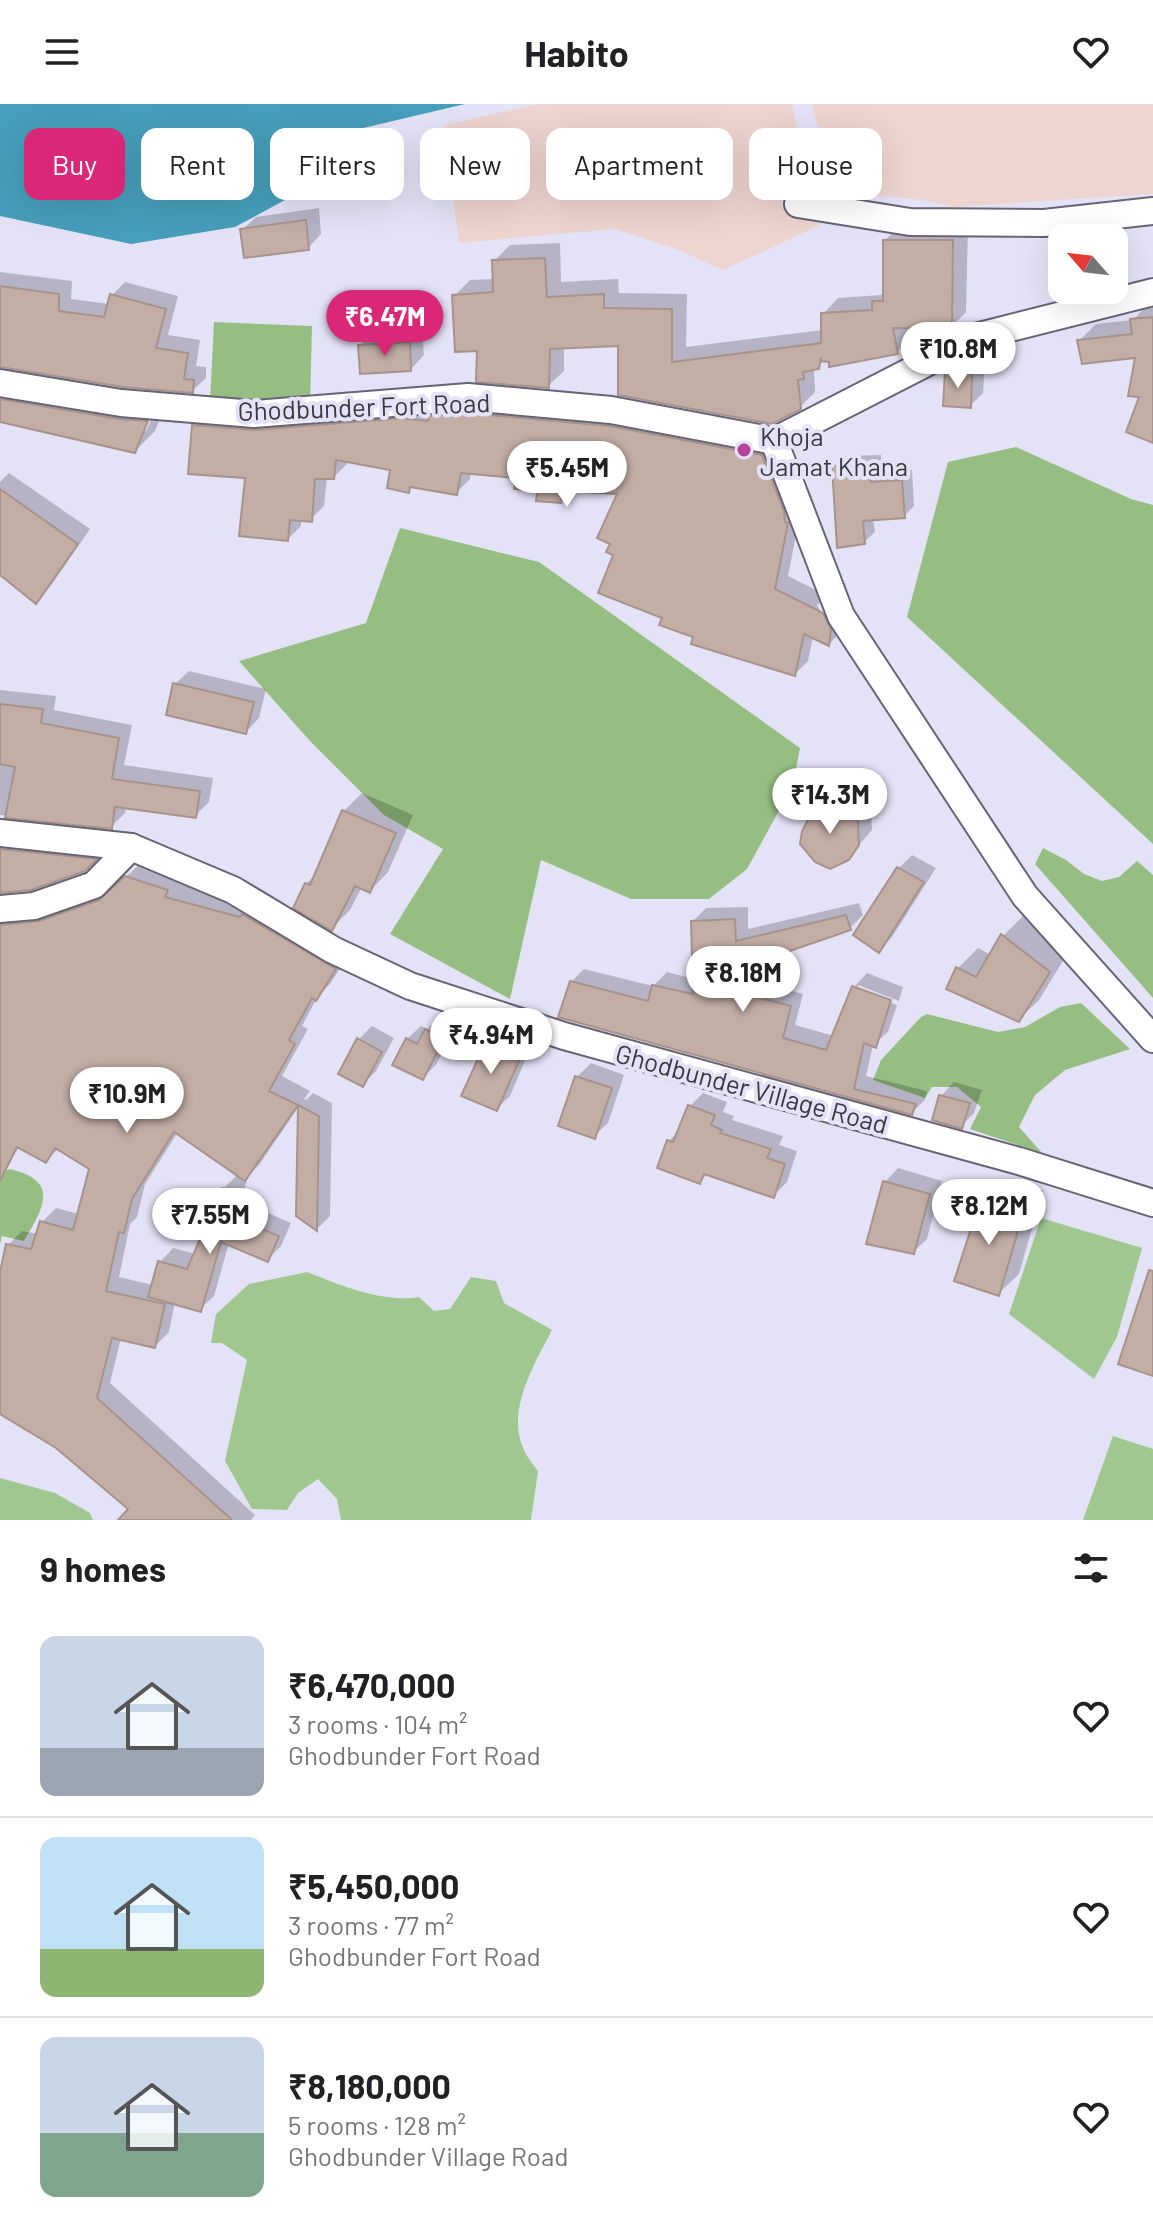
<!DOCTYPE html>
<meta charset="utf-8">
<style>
body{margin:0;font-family:Barlow,sans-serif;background:#f2f2f2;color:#202124;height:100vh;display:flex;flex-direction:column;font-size:30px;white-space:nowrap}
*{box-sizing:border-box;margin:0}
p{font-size:26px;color:#757577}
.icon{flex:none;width:44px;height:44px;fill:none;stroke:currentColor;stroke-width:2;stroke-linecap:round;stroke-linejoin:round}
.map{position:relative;height:1416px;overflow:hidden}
.panel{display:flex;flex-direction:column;background:#fff;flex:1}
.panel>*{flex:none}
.top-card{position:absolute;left:24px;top:24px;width:1106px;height:72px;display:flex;gap:16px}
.needle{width:52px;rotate:298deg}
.controls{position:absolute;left:1048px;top:120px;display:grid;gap:16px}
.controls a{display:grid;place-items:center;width:80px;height:80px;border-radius:16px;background:#fff;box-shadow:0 8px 32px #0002;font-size:40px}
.price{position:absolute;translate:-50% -68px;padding:0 18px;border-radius:28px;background:#fff;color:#222;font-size:26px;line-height:52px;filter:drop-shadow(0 2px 4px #0008)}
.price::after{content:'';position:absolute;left:50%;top:48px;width:24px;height:18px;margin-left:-12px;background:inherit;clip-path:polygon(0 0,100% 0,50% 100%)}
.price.active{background:#db2777;color:#fff}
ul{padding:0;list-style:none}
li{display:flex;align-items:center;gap:24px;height:200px;padding:0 40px}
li+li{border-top:2px solid #e0e0e0}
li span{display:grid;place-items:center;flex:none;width:224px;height:160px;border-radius:16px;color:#555}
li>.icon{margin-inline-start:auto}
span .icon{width:96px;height:96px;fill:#fffc;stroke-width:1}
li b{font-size:34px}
h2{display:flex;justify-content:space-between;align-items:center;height:96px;padding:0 40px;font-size:34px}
.pill{padding:0 28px;border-radius:16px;background:#fff;box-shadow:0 8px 32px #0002;font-size:28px;line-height:72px}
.pill.active{background:#db2777;color:#fff}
header{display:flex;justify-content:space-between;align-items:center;height:104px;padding:0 40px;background:#fff;font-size:36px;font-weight:700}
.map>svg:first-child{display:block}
.industrial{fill:#eed4cf}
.green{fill:#a1c791}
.forest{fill:#96be83}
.water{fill:#479eba}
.shadow{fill:#0003;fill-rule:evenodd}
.building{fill:#c3aea6;stroke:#a7938b;stroke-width:2}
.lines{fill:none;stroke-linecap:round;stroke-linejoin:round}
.minor-casing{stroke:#666475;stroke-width:30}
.minor{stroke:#fff;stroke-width:26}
.poi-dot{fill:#b7439c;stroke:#e4e2f6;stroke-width:3}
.labels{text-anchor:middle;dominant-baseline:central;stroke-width:8;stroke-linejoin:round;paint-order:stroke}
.street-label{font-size:26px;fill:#393940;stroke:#e4e2f6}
.poi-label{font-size:26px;fill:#393940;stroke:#e4e2f6;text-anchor:start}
</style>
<header><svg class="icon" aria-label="menu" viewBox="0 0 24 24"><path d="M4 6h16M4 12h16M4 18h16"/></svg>Habito<svg class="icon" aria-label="heart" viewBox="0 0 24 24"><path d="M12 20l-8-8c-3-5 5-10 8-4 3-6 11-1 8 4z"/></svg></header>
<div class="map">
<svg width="1153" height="1416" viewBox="0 0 1153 1416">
<rect width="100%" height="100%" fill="#e4e2f6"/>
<g class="industrial">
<polygon points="538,0 792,0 818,122 723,166 674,144 615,125 459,139 444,21"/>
<polygon points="812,0 1153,0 1153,90 952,103 923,96 834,88"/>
</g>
<g class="green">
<polygon points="1041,1114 1142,1144 1117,1233 1094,1275 1009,1210"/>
<path d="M307 1168C343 1182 382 1199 419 1193L434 1207 450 1205 471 1173 496 1177 504 1199 552 1226C535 1259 505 1308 524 1346 527 1354 534 1361 538 1367L531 1416H341L337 1395 318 1375 298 1389 287 1406 252 1405 225 1357 247 1256 222 1239H211L216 1210 249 1180Z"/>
<polygon points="1113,1332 1153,1345 1153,1416 1083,1416"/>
<polygon points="0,1374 55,1389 90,1409 93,1416 0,1416"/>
</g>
<g class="forest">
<polygon points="214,218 312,222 310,301 210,297"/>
<polygon points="1016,343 1131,395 1153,401 1153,740 907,513 948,358"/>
<polygon points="400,424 539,458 800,644 793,681 747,765 709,795 631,795 541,756 510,895 390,830 443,745 384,711 310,637 239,557 366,519"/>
<polygon points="1043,744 1066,756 1084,770 1102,777 1119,773 1137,757 1153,771 1153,894 1035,760"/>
<polygon points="1081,899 1130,945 1065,966 1035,991 1019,1023 1042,1049 970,1025 981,1003 957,983 932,983 925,994 873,976 881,956 921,913 927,910 998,928 1025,923 1060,903"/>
<path d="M10 1065C59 1077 45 1102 24 1137L2 1132 0 1140V1069Z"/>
</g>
<polygon class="water" points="0,0 465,0 359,25 324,75 235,123 131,140 0,112"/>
<g class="shadow">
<polygon points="319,104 321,130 308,144 242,126 256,113"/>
<polygon points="901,121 968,122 966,208 951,223 911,223 913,232 897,248 825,256 814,264 815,288 799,304 620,240 564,242 564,267 548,282 479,245 454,192 470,176 495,175 494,157 510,141 560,139 561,178 618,175 619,189 687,190 686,243 823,226 823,210 838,194 881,191 885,187 885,136"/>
<polygon points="0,168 72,177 71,195 110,200 112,191 125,178 178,192 168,231 200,236 196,262 206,263 206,274 192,287 0,262"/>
<polygon points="1149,199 1153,199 1153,337 1142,292 1139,252 1079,237 1096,220 1133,216"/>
<polygon points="422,225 424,251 411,265 360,242 373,228"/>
<polygon points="960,256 985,257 983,289 970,302 946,269"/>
<path d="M24 276 167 297 155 327 135 347 0 316 3 297ZM150 307 154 309 146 327H142Z"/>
<path d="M482 297 775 338 801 406 788 472 836 496 842 527 829 540 813 532 808 557 795 570 696 532 664 513 616 450 620 388 571 386 560 397 517 372 471 368 470 375 456 389 413 381 408 386 392 365 347 356V360L334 373H327L324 402 311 415H301V422L288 435 247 372 193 322 207 308ZM820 499 832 523H827L817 501Z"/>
<polygon points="881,351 881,369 912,366 914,402 904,412 873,415 875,428 864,438 834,363 845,352"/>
<polygon points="9,369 90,425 50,483 36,497 0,468 0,378"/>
<polygon points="189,567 266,585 259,614 246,628 175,580"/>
<polygon points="0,586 56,592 54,606 132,621 124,661 213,674 209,698 195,712 126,702 125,709 111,723 0,711"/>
<polygon points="362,689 413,711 388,768 370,787 362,783 350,806 332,824 306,780 317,769 344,707"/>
<polygon points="830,690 856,690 871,705 872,726 847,755 817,704"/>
<polygon points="0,723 107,742 84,765 0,788"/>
<polygon points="912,751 936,764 892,833 879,846 856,830 899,764"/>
<path d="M141 759 180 772 178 779 254 800 349 851 330 880 318 892 302 922 308 925 282 972 310 987 304 995 306 996 313 989 332 999 330 1112 317 1125 298 1111 300 1001 259 1061 245 1074 247 1075 241 1097 291 1119 281 1142 267 1156 229 1139 214 1192 200 1205 175 1198 169 1228 155 1242 121 1234 110 1279 255 1411 251 1416H141L58 1342 0 1307V1188L8 1141 22 1127 38 1130 42 1118 56 1104 79 1110 91 1064 59 1044 46 1057 21 1042 10 1053 0 1048V829L3 822 17 808 54 804 115 783ZM178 1028 238 1070 223 1085 196 1150 173 1144 160 1158 153 1181 119 1173 130 1120 137 1113 145 1080Z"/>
<polygon points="859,799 863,811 850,824 723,868 803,890 795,921 834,932 854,883 867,869 903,883 899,897 858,881 858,886 897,901 888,928 873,941 866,972 927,987 925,996 911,1009 571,878 584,865 653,882 667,868 694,875 693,817 706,804 748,803 748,825"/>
<polygon points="1023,812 1069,847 1039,896 1018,916 958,864 978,844 991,851 1003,832"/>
<polygon points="440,913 456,921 436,961 422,974 407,935 421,922 428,925"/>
<polygon points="372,922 394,934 376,967 362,981 358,936"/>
<polygon points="501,924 533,938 510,992 496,1005 487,938"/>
<polygon points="591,959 624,971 608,1019 594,1032 577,973"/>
<polygon points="954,978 982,986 974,1009 961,1022 941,992"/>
<polygon points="703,989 727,998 723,1008 734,1012 732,1016 783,1032 779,1041 797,1047 787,1078 774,1091 708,1069 700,1078 669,1037 680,1026 690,1002"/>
<polygon points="898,1064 942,1077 927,1135 913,1148 885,1078"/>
<polygon points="1003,1075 1043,1086 1019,1170 998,1190 983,1095"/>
</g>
<g class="building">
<polygon points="306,116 309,146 244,154 240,125"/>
<polygon points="883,136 953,136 952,225 893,224 898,250 829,263 829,258 821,257 821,253 819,265 803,268 804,275 798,276 801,305 772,320 618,291 618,242 550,245 549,284 476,278 477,247 455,248 452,191 493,188 492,156 545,154 547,193 604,190 604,204 672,205 672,258 821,239 821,209 872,206 872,197 883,197"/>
<polygon points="0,182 59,190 59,207 104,213 110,190 166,205 156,244 188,249 184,275 194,276 193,289 123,283 0,263"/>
<polygon points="1153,213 1153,339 1126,328 1139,293 1128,292 1135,254 1082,260 1077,236 1132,230 1130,215"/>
<polygon points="410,238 411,267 360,270 358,241"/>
<polygon points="945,268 972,270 971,304 943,302"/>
<polygon points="0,295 119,315 148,317 135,349 0,318"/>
<polygon points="468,309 609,322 762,351 784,407 785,418 788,419 775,485 823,509 831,526 829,542 804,530 795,572 691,540 693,533 659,521 662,514 598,489 613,451 606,448 610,440 597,434 617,390 562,387 561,399 536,397 537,388 514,385 515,374 461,369 457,391 410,383 409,389 387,384 390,366 336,356 334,375 315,375 312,418 290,416 288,437 239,432 245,374 188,370 192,321 255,326 402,314 428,317 429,312"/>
<polygon points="871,360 871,378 902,376 905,414 863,417 865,440 837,444 832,362"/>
<polygon points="0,385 78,440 36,500 0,471"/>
<polygon points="173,579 254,598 246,630 166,611"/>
<polygon points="0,600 43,605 41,619 119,634 112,675 200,687 196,714 115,703 112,725 5,714 15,663 0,660"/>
<polygon points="815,703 842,703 858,718 859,741 849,756 830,765 815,758 800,740 802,727"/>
<polygon points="342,706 396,729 370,789 355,782 332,827 293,804 305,779 310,781"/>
<polygon points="0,745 97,755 85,767 31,786 0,789"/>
<polygon points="897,763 924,778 879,849 853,831"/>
<polygon points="125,772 168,786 165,793 240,813 242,810 336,865 316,897 312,894 289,936 295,940 269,987 298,1001 245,1077 174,1028 132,1095 124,1129 119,1128 106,1187 165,1200 155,1244 112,1234 97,1294 232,1416 118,1416 128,1405 56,1344 0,1310 0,1168 6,1140 31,1145 40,1117 73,1126 89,1065 55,1044 46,1059 17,1043 0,1077 0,821 39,817 99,796"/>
<polygon points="846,811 851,826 700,878 791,902 783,934 826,946 852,882 891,896 876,944 864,939 854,985 916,1000 912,1011 558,913 570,877 648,897 652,881 693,890 691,817 735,815 736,837"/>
<polygon points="1001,830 1050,868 1019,918 946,885 956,863 976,873"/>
<polygon points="425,925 444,935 423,976 392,961 406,934 417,940"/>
<polygon points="357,934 382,948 363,983 338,970"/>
<polygon points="486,937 521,952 497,1007 461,992"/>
<polygon points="575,972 612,984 595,1035 558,1022"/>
<polygon points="939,991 970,999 962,1025 932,1016"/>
<polygon points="298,1001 319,1012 317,1127 296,1112"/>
<polygon points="688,1001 715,1011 711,1021 722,1026 720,1029 771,1045 767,1054 785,1060 774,1094 704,1070 700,1080 657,1064 667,1036 673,1038"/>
<polygon points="883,1077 930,1090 914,1150 866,1140"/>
<polygon points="222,1084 235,1088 229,1111 279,1132 268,1158 221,1138 201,1208 148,1193 158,1157 187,1165"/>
<polygon points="981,1094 1024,1106 999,1192 954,1177"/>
<polygon points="1149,1166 1153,1167 1153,1272 1118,1260"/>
</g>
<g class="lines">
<g class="minor-casing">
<g id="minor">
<polyline points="798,100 910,118 1044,119 1153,107"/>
<polyline points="0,279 121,299 254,310 468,293 611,306 774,337"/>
<polyline points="774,337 841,512 1025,792 1153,935"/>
<polyline points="774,337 979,232 1153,188"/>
<polyline points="0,729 131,743 233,786 333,846 410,882 564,932 1019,1057 1153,1099"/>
<polyline points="0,805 34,802 94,781 131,743"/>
</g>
</g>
<use href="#minor" class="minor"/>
</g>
<circle class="poi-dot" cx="744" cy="346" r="8"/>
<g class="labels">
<g class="street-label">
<text transform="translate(364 302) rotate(-2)">Ghodbunder Fort Road</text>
<text transform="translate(752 984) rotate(15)">Ghodbunder Village Road</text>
</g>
<g class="poi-label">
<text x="760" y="331">Khoja<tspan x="760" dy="30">Jamat Khana</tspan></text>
</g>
</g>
</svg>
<div class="controls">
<a><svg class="needle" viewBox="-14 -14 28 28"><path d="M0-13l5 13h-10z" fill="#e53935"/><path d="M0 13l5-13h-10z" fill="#757577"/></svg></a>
</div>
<b class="price active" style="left:385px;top:254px">₹6.47M</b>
<b class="price" style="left:958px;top:286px">₹10.8M</b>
<b class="price" style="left:567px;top:405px">₹5.45M</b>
<b class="price" style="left:830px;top:732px">₹14.3M</b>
<b class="price" style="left:743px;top:910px">₹8.18M</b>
<b class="price" style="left:491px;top:972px">₹4.94M</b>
<b class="price" style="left:127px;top:1031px">₹10.9M</b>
<b class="price" style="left:989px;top:1143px">₹8.12M</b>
<b class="price" style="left:210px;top:1152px">₹7.55M</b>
<div class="top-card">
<a class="pill active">Buy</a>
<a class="pill">Rent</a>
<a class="pill">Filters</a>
<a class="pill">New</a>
<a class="pill">Apartment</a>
<a class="pill">House</a>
</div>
</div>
<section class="panel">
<h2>9 homes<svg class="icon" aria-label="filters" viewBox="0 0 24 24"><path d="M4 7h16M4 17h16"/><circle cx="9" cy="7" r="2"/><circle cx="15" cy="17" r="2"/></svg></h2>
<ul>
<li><span style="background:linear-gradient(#c9d6e8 70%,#9aa5b1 0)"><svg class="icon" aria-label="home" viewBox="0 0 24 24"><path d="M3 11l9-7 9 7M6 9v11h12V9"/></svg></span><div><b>₹6,470,000</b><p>3 rooms · 104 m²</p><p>Ghodbunder Fort Road</p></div><svg class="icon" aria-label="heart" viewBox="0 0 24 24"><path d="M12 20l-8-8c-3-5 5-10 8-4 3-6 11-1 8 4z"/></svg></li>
<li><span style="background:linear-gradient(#bfe0f5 70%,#8fb573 0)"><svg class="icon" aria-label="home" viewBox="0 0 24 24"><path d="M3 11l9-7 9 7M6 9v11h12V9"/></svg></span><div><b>₹5,450,000</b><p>3 rooms · 77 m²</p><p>Ghodbunder Fort Road</p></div><svg class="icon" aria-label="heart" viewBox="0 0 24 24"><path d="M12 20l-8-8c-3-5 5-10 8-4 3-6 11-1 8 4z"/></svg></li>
<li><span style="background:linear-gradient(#c9d6e8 60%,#7fa58c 0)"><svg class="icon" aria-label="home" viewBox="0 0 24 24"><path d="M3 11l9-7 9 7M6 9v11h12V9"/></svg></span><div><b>₹8,180,000</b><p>5 rooms · 128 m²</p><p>Ghodbunder Village Road</p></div><svg class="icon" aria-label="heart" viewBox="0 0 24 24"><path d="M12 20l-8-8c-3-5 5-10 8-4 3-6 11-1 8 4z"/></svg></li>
</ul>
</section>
